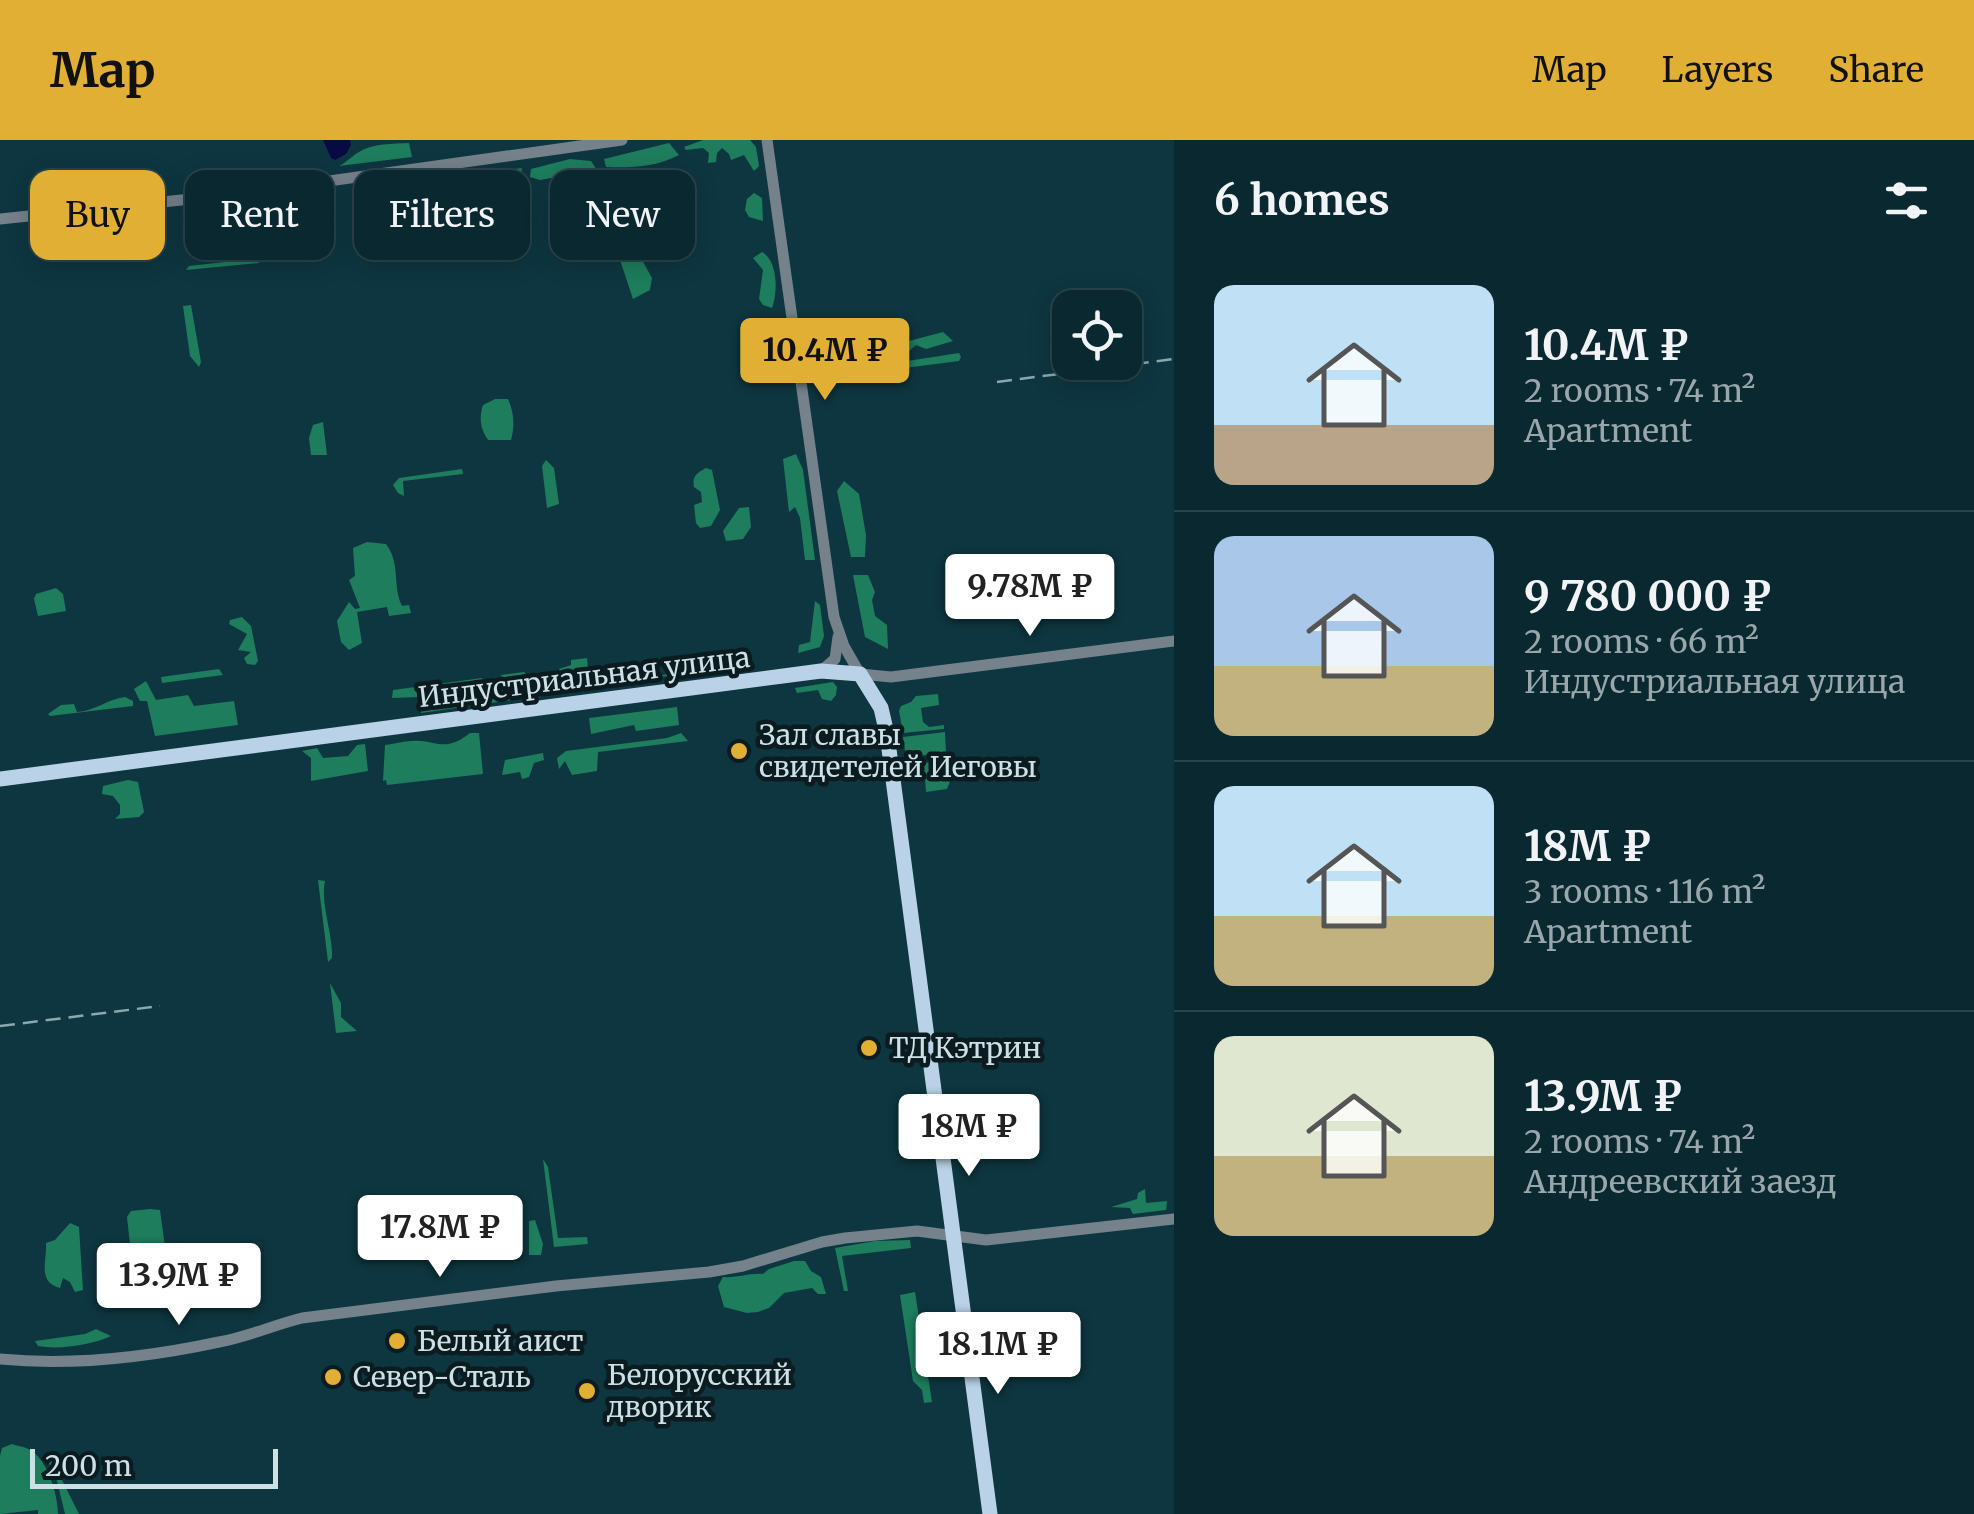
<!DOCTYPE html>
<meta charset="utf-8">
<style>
body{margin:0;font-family:Merriweather,serif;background:#18343c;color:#f1f3f6;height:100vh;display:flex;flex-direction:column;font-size:38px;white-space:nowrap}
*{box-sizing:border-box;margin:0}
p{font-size:32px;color:#99a6ab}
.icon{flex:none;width:55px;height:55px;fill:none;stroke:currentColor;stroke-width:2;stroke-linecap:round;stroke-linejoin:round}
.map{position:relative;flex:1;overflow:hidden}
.panel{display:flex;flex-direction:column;background:#0a2830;width:800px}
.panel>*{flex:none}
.banner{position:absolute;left:30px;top:30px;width:950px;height:90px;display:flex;gap:20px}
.tools{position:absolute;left:1052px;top:150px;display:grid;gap:20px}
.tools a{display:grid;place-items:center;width:90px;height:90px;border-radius:20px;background:#0a2830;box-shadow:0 5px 25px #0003,0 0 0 2px #2a444c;font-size:50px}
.scale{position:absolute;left:30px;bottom:25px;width:248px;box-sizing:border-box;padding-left:10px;border:5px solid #cce0e6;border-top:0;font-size:28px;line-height:35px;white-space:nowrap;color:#cce0e6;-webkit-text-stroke:8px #0b1b20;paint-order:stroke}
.price{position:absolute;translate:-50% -85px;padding:0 22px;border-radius:10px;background:#fff;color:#222;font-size:32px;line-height:65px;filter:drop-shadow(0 2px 5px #0008)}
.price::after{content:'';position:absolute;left:50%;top:60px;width:30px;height:22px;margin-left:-15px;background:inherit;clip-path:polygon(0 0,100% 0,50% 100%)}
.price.active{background:#e1af34;color:#111}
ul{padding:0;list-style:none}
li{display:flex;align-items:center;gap:30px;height:250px;padding:0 40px}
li+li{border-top:2px solid #2a444c}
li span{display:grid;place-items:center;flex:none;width:280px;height:200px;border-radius:20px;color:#555}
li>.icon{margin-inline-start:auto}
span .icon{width:120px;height:120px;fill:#fffc;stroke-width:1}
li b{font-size:42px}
h2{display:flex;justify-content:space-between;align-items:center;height:120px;padding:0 40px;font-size:42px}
.chip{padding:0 35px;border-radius:20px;background:#0a2830;box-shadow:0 5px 25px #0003,0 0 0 2px #2a444c;font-size:35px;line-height:90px}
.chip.active{background:#e1af34;color:#111}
header{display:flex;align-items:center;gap:60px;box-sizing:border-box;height:140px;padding:0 50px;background:#e1af34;color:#111}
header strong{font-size:48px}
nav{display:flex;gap:55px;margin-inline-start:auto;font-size:35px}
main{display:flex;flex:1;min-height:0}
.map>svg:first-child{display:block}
.forest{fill:#1d7d5c}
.water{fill:#080b43}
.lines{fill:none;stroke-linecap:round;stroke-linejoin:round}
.minor{stroke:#75818b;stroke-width:11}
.major{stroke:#b9d2e7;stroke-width:15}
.rail{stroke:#8ca7ae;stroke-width:2.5;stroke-dasharray:15 8;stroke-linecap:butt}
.poi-dot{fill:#e1af34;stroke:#0b1b20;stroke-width:4}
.labels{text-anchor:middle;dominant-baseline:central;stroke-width:9;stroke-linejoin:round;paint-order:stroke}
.street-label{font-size:28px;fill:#cce0e6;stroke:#0b1b20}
.poi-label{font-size:28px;fill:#cce0e6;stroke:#0b1b20;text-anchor:start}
</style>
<header>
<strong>Map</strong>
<nav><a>Map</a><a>Layers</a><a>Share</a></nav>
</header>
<main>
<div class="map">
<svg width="1174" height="1374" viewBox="0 0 1174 1374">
<rect width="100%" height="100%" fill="#0e3640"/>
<g class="forest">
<polygon points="703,0 750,0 756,7 759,26 754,31 744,15 731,20 729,14 722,8 717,13 716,22 708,23 709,13 703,8 686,10 684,7"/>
<path d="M409 3 412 17 339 26C347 22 352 16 359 12 373 3 393 4 409 3Z"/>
<path d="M669 3 679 15C657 27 631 28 606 27L604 19Z"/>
<polygon points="570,19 591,21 597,30 540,40 530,37 531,29"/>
<path d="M522 28 519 47 430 59 425 57 424 36 433 37 439 45C467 37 493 32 522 28Z"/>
<polygon points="62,43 74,52 75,58 70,64 52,66 55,47"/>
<polygon points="754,53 762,58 763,81 749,77 745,70 747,59"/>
<polygon points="96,76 101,96 57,104 46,102 45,84"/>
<polygon points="675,105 678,111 642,120 652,138 650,150 633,159 620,120 623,111"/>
<path d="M762 112C778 121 778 152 772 168L763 165 759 159 763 130 753 118Z"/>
<polygon points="260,118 259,123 186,130 189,126"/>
<polygon points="191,165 201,222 199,227 190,216 183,166"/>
<polygon points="768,185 776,190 781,231 772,243 766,215"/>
<polygon points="943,192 953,201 926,209 916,205 908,212 887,213 890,206"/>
<polygon points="845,198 856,211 837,222 833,214 819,213 819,207"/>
<polygon points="959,213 961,217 959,221 834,237 836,232"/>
<path d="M495 259H508C514 272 515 286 511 300H488C480 289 479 277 483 265Z"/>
<polygon points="323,282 327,315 311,315 309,298 313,285"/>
<polygon points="796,314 803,330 815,420 805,420 800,378 795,367 789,372 783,319"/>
<polygon points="546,320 554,328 559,364 547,368 542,326"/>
<path d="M706 328 712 330 720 370 711 386 700 388 696 383 694 365 702 362 701 352 694 347C692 336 697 333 706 328Z"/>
<polygon points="462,329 463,334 403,341 404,356 398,353 393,345 399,338"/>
<polygon points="844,341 859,354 866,395 865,417 851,417 837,351"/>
<polygon points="749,367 751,387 743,399 726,401 723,391 739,368"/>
<path d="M367 402 386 404C401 424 392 445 402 466L409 465 411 473 389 476 387 467 357 472 362 503 349 510 341 502 337 481 349 462 355 469 360 468 349 440 355 436 353 408Z"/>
<polygon points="853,435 868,435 875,452 872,460 875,476 887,485 888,509 865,497"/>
<polygon points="56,448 63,454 66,471 38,476 34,459 36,454"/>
<polygon points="815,461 820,465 824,496 820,507 798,513 799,505 810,502"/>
<polygon points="242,477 251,486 258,521 255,525 247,524 244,518 251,512 238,510 247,494 229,484 230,480"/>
<polygon points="587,518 590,548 551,554 549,546 562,544 559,529 571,525 571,520"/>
<polygon points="219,529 223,535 162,543 161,537"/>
<polygon points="692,530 693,535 651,537 646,541 598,548 597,541 644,538"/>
<polygon points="524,532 531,538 539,556 421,573 419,557 392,558 393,550 482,538 485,550 495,555 498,547 504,543 501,535"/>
<polygon points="146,541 156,560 188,555 194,566 234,561 238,585 155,596 147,561 140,561 134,549"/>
<polygon points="833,542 837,547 836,555 831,561 822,559 818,550 797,553 795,548"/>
<polygon points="938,554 939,565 921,568 923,582 929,587 944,585 944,589 903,593 899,571 901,566 911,562 916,556"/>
<path d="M125 557 133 561V566L50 576 48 574 61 565 74 564 77 572C95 571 108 559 125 557Z"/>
<polygon points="677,567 679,585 636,591 634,585 591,594 589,578"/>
<polygon points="945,592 946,613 906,617 903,597"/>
<path d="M470 593H479L483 634 387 645 386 640 383 641 385 605C394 604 403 601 412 601 435 599 444 614 470 593Z"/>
<polygon points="681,593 688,601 598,612 597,631 572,635 565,621 559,629 557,618 566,611 667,598"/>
<polygon points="365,604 368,631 311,641 311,618 302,611 317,608 323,618 348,616 357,605"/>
<polygon points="543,613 544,620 534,623 529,637 522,639 520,632 502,635 505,620"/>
<polygon points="946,621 951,639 947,649 926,652 924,623"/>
<polygon points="128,640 138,642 144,672 139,677 115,679 120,674 120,665 113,656 102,654 103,646"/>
<path d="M318 740 325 741C320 763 333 794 332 818L328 822Z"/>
<polygon points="330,843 341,863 341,877 357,891 336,893"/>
<polygon points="543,1019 548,1027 558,1098 587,1097 588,1104 554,1107"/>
<polygon points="1145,1049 1146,1063 1167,1061 1166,1070 1133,1074 1130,1068 1111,1067 1137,1059 1138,1053"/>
<polygon points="150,1069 160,1070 168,1129 165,1132 133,1132 127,1077 131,1071"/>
<polygon points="535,1080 543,1104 541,1115 529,1115 529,1081"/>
<path d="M70 1083 79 1087 83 1150 75 1152 70 1142 63 1138 60 1148C37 1142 47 1121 46 1103L55 1100Z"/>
<polygon points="910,1100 911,1108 842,1116 848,1151 844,1151 835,1108 875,1101"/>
<path d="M794 1121H805L811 1131 821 1137 826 1154H818L812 1148 784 1153 769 1168 758 1172 747 1173 724 1167 718 1146 723 1137C738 1138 749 1133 763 1134L769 1129Z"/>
<polygon points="915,1152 932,1262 924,1263 922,1250 913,1241 900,1155"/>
<path d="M96 1189 111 1196C92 1205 59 1210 38 1206L35 1201 85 1194Z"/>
<path d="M12 1304C17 1306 23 1306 28 1309 47 1317 58 1355 58 1374H38V1370L0 1374V1316L2 1308Z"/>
<polygon points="51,1318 79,1374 65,1374 57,1341 47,1319"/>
</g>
<polygon class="water" points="323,0 350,0 351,5 346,14 335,20 331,18"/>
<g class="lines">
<g class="minor">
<polyline points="767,0 834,477 844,506 860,534 891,537 1174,501"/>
<polyline points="0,79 229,55 622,0"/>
<polyline points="821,531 835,519 838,497"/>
<path d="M0 1219C71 1226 149 1217 219 1202 247 1197 274 1185 302 1178L556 1146 709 1132 743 1126 822 1102 845 1098 917 1091 986 1100 1174 1079"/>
</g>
<polyline class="major" points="0,639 821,531 860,534 881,568 887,594 990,1374"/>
<g class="rail">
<polyline points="997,242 1174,219"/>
<polyline points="0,886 160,866"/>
</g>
</g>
<g class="poi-dot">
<circle cx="739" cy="611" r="10"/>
<circle cx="869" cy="908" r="10"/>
<circle cx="397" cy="1201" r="10"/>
<circle cx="333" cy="1237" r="10"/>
<circle cx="587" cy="1251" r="10"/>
</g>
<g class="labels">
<g class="street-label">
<text transform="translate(584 537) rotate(-7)">Индустриальная улица</text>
</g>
<g class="poi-label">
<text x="759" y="595">Зал славы<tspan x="759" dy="32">свидетелей Иеговы</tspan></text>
<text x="889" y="908">ТД Кэтрин</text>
<text x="417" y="1201">Белый аист</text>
<text x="607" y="1235">Белорусский<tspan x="607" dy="32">дворик</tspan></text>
<text x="353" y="1237">Север-Сталь</text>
</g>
</g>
</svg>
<div class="tools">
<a><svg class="icon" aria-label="locate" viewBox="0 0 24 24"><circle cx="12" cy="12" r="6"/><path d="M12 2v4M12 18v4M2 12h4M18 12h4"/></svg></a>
</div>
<div class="scale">200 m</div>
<b class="price active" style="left:825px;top:263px">10.4M ₽</b>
<b class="price" style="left:1030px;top:499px">9.78M ₽</b>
<b class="price" style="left:969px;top:1039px">18M ₽</b>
<b class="price" style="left:440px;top:1140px">17.8M ₽</b>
<b class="price" style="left:179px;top:1188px">13.9M ₽</b>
<b class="price" style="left:998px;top:1257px">18.1M ₽</b>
<div class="banner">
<a class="chip active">Buy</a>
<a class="chip">Rent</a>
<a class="chip">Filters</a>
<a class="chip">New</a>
</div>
</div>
<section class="panel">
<h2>6 homes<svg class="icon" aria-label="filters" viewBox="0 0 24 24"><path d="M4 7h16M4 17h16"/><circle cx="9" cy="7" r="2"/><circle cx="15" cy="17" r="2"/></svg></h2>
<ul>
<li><span style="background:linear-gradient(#bfe0f5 70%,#b9a48a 0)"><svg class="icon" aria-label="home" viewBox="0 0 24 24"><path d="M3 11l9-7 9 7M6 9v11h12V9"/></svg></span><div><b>10.4M ₽</b><p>2 rooms · 74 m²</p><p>Apartment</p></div></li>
<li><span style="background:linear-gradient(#a9c7e8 65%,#c2b280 0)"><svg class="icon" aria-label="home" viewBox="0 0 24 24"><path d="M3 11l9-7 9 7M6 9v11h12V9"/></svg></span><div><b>9 780 000 ₽</b><p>2 rooms · 66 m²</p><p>Индустриальная улица</p></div></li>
<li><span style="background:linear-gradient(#bfe0f5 65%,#c2b280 0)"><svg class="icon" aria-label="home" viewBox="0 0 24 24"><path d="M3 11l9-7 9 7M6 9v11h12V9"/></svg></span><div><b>18M ₽</b><p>3 rooms · 116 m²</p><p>Apartment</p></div></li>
<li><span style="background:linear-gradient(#dfe7d0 60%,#c2b280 0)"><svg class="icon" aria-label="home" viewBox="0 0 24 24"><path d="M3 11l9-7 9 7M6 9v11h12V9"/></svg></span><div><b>13.9M ₽</b><p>2 rooms · 74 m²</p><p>Андреевский заезд</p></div></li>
</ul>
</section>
</main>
